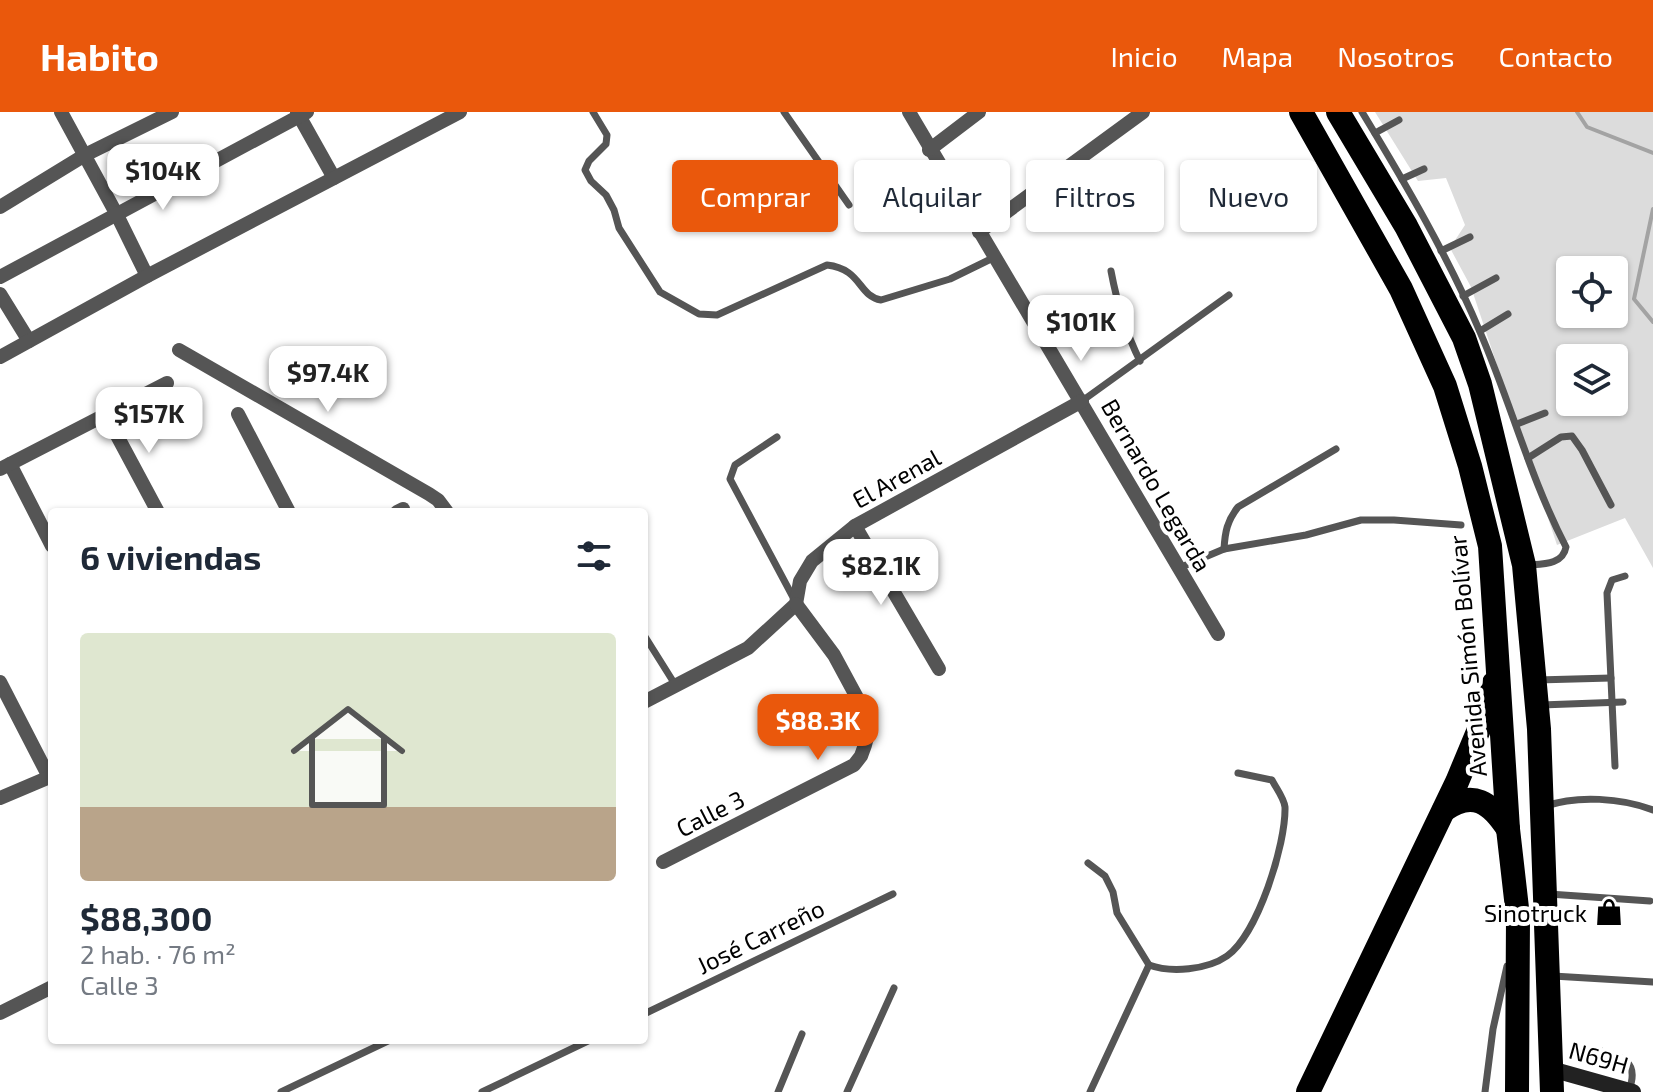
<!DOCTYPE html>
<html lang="es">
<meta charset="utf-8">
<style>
body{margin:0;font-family:"Exo 2",sans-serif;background:#f6f6f7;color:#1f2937;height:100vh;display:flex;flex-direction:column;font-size:30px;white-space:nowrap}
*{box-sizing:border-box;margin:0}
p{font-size:26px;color:#747a83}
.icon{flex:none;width:44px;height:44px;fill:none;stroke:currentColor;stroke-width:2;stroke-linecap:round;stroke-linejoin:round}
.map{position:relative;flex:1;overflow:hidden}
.side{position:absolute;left:48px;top:396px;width:600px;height:536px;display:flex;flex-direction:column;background:#fff;border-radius:8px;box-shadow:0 2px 6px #0004}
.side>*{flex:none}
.hud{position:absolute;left:672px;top:48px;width:760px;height:72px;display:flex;gap:16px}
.controls{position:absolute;left:1556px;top:144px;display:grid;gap:16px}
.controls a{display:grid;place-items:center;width:72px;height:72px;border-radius:8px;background:#fff;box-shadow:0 2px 6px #0004;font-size:40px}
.price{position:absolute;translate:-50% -68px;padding:0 18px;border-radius:16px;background:#fff;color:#222;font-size:26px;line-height:52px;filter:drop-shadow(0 2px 4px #0008)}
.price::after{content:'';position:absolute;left:50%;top:48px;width:24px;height:18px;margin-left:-12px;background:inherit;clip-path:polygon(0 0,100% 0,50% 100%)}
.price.selected{background:#ea580c;color:#fff}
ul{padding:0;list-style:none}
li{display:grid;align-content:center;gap:16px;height:424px;padding:0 32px}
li+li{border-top:2px solid #e0e1e3}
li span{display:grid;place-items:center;height:248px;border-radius:8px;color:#555}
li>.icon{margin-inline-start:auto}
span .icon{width:144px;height:144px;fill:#fffc;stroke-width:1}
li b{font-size:34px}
h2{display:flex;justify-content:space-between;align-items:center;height:96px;padding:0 32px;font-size:34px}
.chip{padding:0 28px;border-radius:8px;background:#fff;box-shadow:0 2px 6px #0004;font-size:28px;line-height:72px}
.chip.selected{background:#ea580c;color:#fff}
header{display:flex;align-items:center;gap:48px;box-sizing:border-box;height:112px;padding:0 40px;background:#ea580c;color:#fff}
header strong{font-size:38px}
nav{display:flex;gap:44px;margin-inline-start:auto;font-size:28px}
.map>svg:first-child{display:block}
.green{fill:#dcdcdc;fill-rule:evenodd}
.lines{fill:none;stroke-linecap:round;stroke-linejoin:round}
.stream{stroke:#a3a3a3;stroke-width:4}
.lane{stroke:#555;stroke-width:7}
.street{stroke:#555;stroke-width:14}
.secondary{stroke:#222;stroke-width:16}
.highway{stroke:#000;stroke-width:24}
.labels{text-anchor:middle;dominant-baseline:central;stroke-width:8;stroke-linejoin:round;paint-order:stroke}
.street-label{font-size:24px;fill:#000;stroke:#fff}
.poi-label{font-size:24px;fill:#000;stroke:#fff;text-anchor:end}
</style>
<header>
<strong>Habito</strong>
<nav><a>Inicio</a><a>Mapa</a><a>Nosotros</a><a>Contacto</a></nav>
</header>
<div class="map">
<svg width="1653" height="980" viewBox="0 0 1653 980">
<rect width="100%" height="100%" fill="#fff"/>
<path class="green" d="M1375 0H1653V456L1625 406 1557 433 1471 175 1450 136 1465 113 1446 66 1418 69ZM1570 158H1614V202H1570ZM1570 246H1614V290H1570Z"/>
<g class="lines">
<g class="stream">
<polyline points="1577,0 1587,15 1653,41"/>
<polyline points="1653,97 1634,187 1653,210"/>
</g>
<g class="lane">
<path d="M593 0 607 23 606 32 589 49 585 58 591 69 606 83 614 98 619 116 660 180 699 202 717 203 827 153C862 157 858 184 881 188L950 167 993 146"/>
<polyline points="784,0 849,93"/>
<path d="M1362 0C1405 71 1448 144 1480 220 1511 291 1530 366 1566 435 1563 452 1545 452 1530 453"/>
<polyline points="1375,21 1399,8"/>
<polyline points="1402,67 1424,57"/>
<polyline points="1441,139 1470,125"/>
<path d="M1111 159C1117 191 1125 219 1140 249"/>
<polyline points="1463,184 1496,166"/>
<polyline points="1480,219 1508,202"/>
<polyline points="1082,289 1229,183"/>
<polyline points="1517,312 1545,301"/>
<polyline points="777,325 735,353 730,367 794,487"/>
<polyline points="1528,346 1561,325 1572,324 1582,338 1611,393"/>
<path d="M1224 437C1225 420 1227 409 1238 395L1336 337"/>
<polyline points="1179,456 1224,437 1306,423 1361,408 1394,408 1461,413"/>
<polyline points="644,523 676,574"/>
<polyline points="1537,568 1611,566"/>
<polyline points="1541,593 1623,590"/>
<polyline points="1615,654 1607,481 1612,468 1625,464"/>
<path d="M1546 694C1577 683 1622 686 1653 698"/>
<polyline points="1088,751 1105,764 1113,780 1117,801 1149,853"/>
<polyline points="1549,782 1650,789"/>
<polyline points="1553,864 1653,870"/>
<polyline points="644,902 893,782"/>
<path d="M1596 938C1622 944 1640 949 1629 978"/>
<polyline points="281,980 390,928"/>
<polyline points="482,980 590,928"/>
<polyline points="778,980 802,922"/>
<polyline points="847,980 894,876"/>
<path d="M1090 980 1149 853C1171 861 1207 858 1227 844 1258 822 1286 732 1285 695 1284 686 1276 676 1272 668L1238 661"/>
<polyline points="1485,980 1493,917 1507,854"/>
</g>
<g class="street">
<polyline points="61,0 117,103 147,164"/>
<polyline points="297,0 334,66"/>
<polyline points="909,0 1218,522"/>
<polyline points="929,38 979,0"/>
<polyline points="0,95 85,43 172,0"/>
<polyline points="979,120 1143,0"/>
<polyline points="0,165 307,0"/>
<polyline points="0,182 29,229"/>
<polyline points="179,238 429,382 438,388 447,400"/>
<polyline points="0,245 147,164 460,0"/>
<polyline points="238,302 289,400"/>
<polyline points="106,303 158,400"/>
<polyline points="10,352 52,434"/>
<polyline points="0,357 167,271"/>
<polyline points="397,400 403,397"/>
<polyline points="855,414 939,557"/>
<polyline points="0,570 49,665"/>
<polyline points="644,590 748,536 796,492 800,469 812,449 855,414 1082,289"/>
<polyline points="0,686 52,664"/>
<polyline points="663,750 854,653 861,644 865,633 869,618 868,606 834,543 796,492"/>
<polyline points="0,901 52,875"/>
</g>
<polyline class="secondary" points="1551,957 1633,980"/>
<g class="highway">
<polyline points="1301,0 1401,177 1445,274 1470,354 1490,434 1508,717 1518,805 1517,980"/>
<polyline points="1338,0 1406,114 1464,226 1480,272 1524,453 1539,617 1552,980"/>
<path d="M1444 698C1473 677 1491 691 1508 717"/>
<polyline points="1308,980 1457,670 1487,598 1494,571"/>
</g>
</g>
<defs>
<g id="shop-bare" transform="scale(2.16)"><path d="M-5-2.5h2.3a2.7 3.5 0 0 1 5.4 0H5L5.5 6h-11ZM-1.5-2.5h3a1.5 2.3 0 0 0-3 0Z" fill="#000" stroke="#fff" stroke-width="2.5" paint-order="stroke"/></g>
</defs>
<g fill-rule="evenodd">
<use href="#shop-bare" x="1609" y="800"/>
</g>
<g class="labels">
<g class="street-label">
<text transform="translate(896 366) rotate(-29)">El Arenal</text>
<text transform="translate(1157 373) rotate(60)">Bernardo Legarda</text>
<text transform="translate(1467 544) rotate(-95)">Avenida Simón Bolívar</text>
<text transform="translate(710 701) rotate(-27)">Calle 3</text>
<text transform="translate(760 824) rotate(-26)">José Carreño</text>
<text transform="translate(1599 945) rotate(16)">N69H</text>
</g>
<g class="poi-label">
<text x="1587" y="800">Sinotruck</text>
</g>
</g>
</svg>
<div class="controls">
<a><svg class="icon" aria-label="locate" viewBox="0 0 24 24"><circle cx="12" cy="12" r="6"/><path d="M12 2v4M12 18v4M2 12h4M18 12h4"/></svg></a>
<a><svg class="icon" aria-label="layers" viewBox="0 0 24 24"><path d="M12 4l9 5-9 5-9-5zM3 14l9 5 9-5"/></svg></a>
</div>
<b class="price" style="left:163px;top:100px">$104K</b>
<b class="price" style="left:1081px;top:251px">$101K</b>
<b class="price" style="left:328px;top:302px">$97.4K</b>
<b class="price" style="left:149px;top:343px">$157K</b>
<b class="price" style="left:881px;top:495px">$82.1K</b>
<b class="price selected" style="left:818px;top:650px">$88.3K</b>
<div class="hud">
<a class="chip selected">Comprar</a>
<a class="chip">Alquilar</a>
<a class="chip">Filtros</a>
<a class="chip">Nuevo</a>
</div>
<section class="side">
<h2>6 viviendas<svg class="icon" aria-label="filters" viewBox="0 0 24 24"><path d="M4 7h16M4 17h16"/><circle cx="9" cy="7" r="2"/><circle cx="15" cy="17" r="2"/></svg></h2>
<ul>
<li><span style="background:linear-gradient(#dfe7d0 70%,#b9a48a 0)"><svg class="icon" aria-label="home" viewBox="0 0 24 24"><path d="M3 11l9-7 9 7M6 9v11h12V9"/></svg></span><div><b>$88,300</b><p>2 hab. · 76 m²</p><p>Calle 3</p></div></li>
</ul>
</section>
</div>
